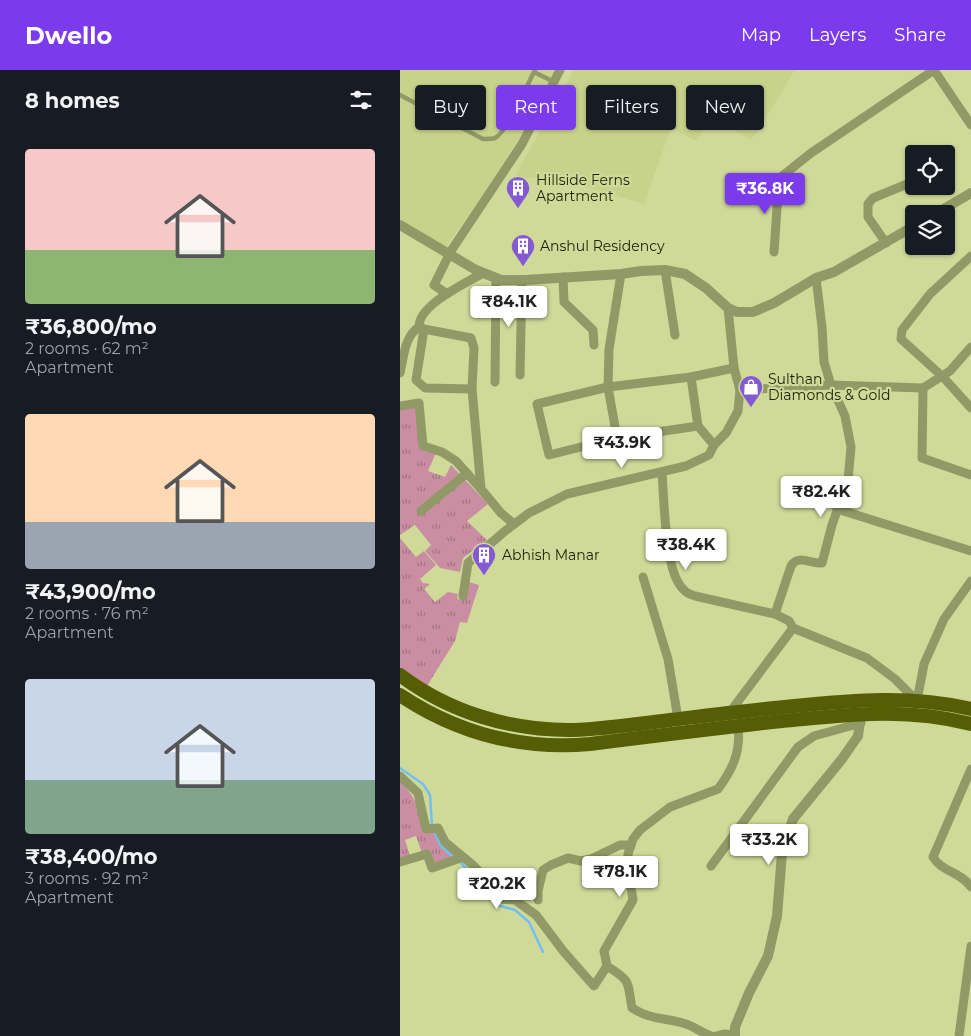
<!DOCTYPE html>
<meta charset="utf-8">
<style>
body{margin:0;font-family:Montserrat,sans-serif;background:#242831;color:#f1f3f6;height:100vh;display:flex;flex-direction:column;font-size:19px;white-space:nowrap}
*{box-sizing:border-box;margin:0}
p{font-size:16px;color:#9ea1a6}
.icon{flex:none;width:28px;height:28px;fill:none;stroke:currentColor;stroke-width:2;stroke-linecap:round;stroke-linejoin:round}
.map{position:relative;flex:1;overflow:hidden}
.drawer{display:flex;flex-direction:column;background:#171b24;width:400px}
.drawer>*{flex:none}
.banner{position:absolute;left:15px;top:15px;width:475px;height:45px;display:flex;gap:10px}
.buttons{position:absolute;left:505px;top:75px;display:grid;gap:10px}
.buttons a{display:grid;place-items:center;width:50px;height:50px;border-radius:5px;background:#171b24;box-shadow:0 1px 4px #0004;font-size:25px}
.price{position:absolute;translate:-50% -42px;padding:0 11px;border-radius:5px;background:#fff;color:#222;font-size:16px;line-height:32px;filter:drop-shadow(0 1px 2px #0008)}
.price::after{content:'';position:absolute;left:50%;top:30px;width:15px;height:11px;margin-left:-8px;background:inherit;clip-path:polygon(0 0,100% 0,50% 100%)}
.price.active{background:#7c3aed;color:#fff}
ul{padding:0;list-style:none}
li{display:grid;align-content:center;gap:10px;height:265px;padding:0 25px}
li span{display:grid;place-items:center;height:155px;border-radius:5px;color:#555}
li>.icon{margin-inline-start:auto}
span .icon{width:90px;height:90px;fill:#fffc;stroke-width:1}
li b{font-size:21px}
h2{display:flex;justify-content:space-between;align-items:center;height:60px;padding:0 25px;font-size:21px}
.chip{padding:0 18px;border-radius:5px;background:#171b24;box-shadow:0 1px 4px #0004;font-size:18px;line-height:45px}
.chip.active{background:#7c3aed;color:#fff}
header{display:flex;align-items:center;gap:30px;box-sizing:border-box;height:70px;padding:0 25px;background:#7c3aed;color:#fff}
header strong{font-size:24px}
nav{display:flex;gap:28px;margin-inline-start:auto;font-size:18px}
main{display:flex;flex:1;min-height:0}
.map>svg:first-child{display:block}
.built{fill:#c7d38a}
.grass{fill:url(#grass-tufts)}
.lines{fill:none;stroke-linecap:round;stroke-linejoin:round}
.stream{stroke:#73c0ee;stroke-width:2.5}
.service{stroke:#919a66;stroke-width:4.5}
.minor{stroke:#919a66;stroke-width:9}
.tertiary{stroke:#919a66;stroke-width:10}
.trunk{stroke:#555e04;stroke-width:14}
.labels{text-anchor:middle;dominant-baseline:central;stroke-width:4.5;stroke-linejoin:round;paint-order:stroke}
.poi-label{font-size:14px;fill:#1c2006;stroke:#cfda99;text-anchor:start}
</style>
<header>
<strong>Dwello</strong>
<nav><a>Map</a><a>Layers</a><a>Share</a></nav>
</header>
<main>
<section class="drawer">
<h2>8 homes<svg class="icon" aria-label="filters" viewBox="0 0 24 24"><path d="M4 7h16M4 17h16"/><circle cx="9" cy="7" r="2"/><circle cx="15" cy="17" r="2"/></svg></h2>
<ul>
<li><span style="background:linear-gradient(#f6c9c9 65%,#8fb573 0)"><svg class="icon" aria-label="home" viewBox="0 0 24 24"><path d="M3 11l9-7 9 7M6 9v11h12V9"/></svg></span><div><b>₹36,800/mo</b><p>2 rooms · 62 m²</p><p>Apartment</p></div></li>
<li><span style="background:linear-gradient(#ffd9b3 70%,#9aa5b1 0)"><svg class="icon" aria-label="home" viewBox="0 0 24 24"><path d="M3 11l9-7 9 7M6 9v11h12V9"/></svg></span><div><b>₹43,900/mo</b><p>2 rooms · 76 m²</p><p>Apartment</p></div></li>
<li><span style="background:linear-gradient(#c9d6e8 65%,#7fa58c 0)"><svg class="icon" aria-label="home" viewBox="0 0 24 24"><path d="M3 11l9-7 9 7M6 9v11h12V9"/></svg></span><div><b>₹38,400/mo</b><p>3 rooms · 92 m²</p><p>Apartment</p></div></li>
</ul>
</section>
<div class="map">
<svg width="571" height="966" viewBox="0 0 571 966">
<defs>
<pattern id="grass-tufts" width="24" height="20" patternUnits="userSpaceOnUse" patternTransform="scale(1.25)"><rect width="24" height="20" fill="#ca8ea3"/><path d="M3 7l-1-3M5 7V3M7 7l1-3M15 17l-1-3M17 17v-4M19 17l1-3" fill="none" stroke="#a37483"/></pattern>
</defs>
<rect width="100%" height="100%" fill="#cfda99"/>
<g class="built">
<polygon points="2,0 155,0 125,60 81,128 46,177 0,150 0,2"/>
<polygon points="174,0 395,0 356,64 350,70 314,47 296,71 271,58 244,134 156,108 114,108"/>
</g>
<g class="grass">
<polygon points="17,335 21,377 36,383 28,401 45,407 51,395 88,434 67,451 87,470 63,488 60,502 40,498 25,481 31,475 15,455 0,465 0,338"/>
<polygon points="0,468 16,487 24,481 36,495 20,509 23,513 30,514 24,519 35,532 48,522 58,524 57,529 65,530 69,512 79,515 67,553 60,552 55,571 27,616 0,598"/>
<polygon points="0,708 16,732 24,760 33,759 58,787 34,795 22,783 16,766 5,770 10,786 0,789"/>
</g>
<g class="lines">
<g class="stream">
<polyline points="0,698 23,714 30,725 32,756"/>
<polyline points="34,761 41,776 54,788"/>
<polyline points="59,791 83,815 88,826 97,835 115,840 129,852 143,882"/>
</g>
<g class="service">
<polyline points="134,2 154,12"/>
<path d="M0 25 83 69C87 69 92 69 95 68 108 61 127 15 135 0"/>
</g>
<g class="minor">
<polyline points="534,0 571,55"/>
<polyline points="371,115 411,83 534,0"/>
<polyline points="486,173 468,147 468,134 473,128 512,112"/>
<polyline points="374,182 379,109"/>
<polyline points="571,186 530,224 502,260 501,269 543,307 571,338"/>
<polyline points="265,200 275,265"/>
<path d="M83 203C66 213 18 235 19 257L24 259 71 268 74 278 72 319 81 419 101 443 114 454"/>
<polyline points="163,207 164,232 193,260 194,275"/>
<polyline points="47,224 34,215 51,181 122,74 160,0"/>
<polyline points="24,259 16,310 25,318 72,319"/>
<path d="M0 303C4 287 4 267 19 257"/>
<polyline points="120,305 122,210"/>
<polyline points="291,307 298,356"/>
<polyline points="95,312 96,208"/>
<polyline points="523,318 522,388 571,405"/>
<polyline points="340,320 431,315 523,318 550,301 571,277"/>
<polyline points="0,336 19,333 23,376 42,382 56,391 81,419"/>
<polyline points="217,368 208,317 209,279 221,204"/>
<polyline points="314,375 298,356 217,368 149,385 137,334 208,317 291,307 334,298"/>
<path d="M262 402C264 429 265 490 278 512 282 520 287 524 295 526L375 544"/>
<polyline points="437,439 571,481"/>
<polyline points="21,441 67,403"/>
<polyline points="243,507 268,589 278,649"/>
<polyline points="63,526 68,493 105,461 129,443 167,424 286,396 309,385 314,375 326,363 338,341 340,320 334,298 328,238"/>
<polyline points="393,558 467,588 495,609 517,631"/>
<polyline points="517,631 524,594 544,549 571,511"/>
<path d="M330 642 393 558 389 551 375 544 391 496C398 484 411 494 422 493L432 455 448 410 451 377 445 346 431 315 424 292 422 257 416 208"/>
<path d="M571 699 533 787C542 802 560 801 571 817"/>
<polyline points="0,706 18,723 26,759 38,758 45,772 74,796 85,808 100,829 115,830 136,845 164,882 194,916 207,896"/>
<polyline points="0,792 27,784 32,798 63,787"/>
<polyline points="311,796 398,677 414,666 461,653"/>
<polyline points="138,830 138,821 143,800 151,795 168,788 181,791 191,789 220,775 231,775"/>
<path d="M311 966C302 963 295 957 286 954 265 947 253 951 232 938 227 911 232 912 207 896L204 881 233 830 228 798V784L233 769 240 760 270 737 318 719C333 699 341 681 338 656"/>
<polyline points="316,966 324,964 335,965"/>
<polyline points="559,966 571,876"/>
</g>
<g class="tertiary">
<polyline points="535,144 571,123"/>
<polyline points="0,155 76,200 101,210 125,210 221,204 241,201 265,200 285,204 306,218 328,238 337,242 353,242 374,233 416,208 434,202 514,156"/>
<polyline points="335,966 335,957 349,923 368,886 377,846 382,783 393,749 442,689 458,666 461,643"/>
</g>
<g class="trunk">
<path d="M0 605C49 642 111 661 173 660 205 659 238 654 270 650 312 645 353 640 394 636 453 630 513 625 571 639"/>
<path d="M0 625C57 663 122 680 190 674 254 666 318 658 382 651 449 645 504 637 571 654"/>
</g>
</g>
<defs>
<g id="building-pin" transform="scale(1.25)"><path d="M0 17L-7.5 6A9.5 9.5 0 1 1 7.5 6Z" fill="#845ad3" stroke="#cfda99"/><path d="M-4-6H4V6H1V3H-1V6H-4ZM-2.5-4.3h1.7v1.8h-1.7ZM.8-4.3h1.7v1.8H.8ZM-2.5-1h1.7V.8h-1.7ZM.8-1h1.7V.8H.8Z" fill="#fff"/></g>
<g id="shop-pin" transform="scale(1.25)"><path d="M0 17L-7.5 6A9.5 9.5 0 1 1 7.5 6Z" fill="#845ad3" stroke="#cfda99"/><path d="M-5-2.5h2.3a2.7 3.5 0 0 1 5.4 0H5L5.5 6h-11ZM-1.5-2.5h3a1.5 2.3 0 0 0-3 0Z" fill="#fff"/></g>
</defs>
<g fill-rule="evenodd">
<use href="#building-pin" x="118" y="118"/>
<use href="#building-pin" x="123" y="176"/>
<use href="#shop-pin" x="351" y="317"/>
<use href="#building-pin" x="84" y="485"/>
</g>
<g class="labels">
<g class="poi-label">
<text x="136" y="110">Hillside Ferns<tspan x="136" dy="16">Apartment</tspan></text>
<text x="140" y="176">Anshul Residency</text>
<text x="368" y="309">Sulthan<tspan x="368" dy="16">Diamonds &amp; Gold</tspan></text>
<text x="102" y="485">Abhish Manar</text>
</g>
</g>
</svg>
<div class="buttons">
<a><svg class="icon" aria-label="locate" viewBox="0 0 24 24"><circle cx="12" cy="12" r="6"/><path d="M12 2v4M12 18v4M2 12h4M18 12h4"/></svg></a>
<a><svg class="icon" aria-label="layers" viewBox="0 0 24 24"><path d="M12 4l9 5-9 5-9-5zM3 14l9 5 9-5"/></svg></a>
</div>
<b class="price active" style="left:365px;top:145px">₹36.8K</b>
<b class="price" style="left:109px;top:258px">₹84.1K</b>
<b class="price" style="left:222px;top:399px">₹43.9K</b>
<b class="price" style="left:421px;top:448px">₹82.4K</b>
<b class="price" style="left:286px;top:501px">₹38.4K</b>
<b class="price" style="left:369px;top:796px">₹33.2K</b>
<b class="price" style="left:220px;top:828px">₹78.1K</b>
<b class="price" style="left:97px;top:840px">₹20.2K</b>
<div class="banner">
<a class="chip">Buy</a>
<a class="chip active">Rent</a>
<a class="chip">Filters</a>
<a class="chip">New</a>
</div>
</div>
</main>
